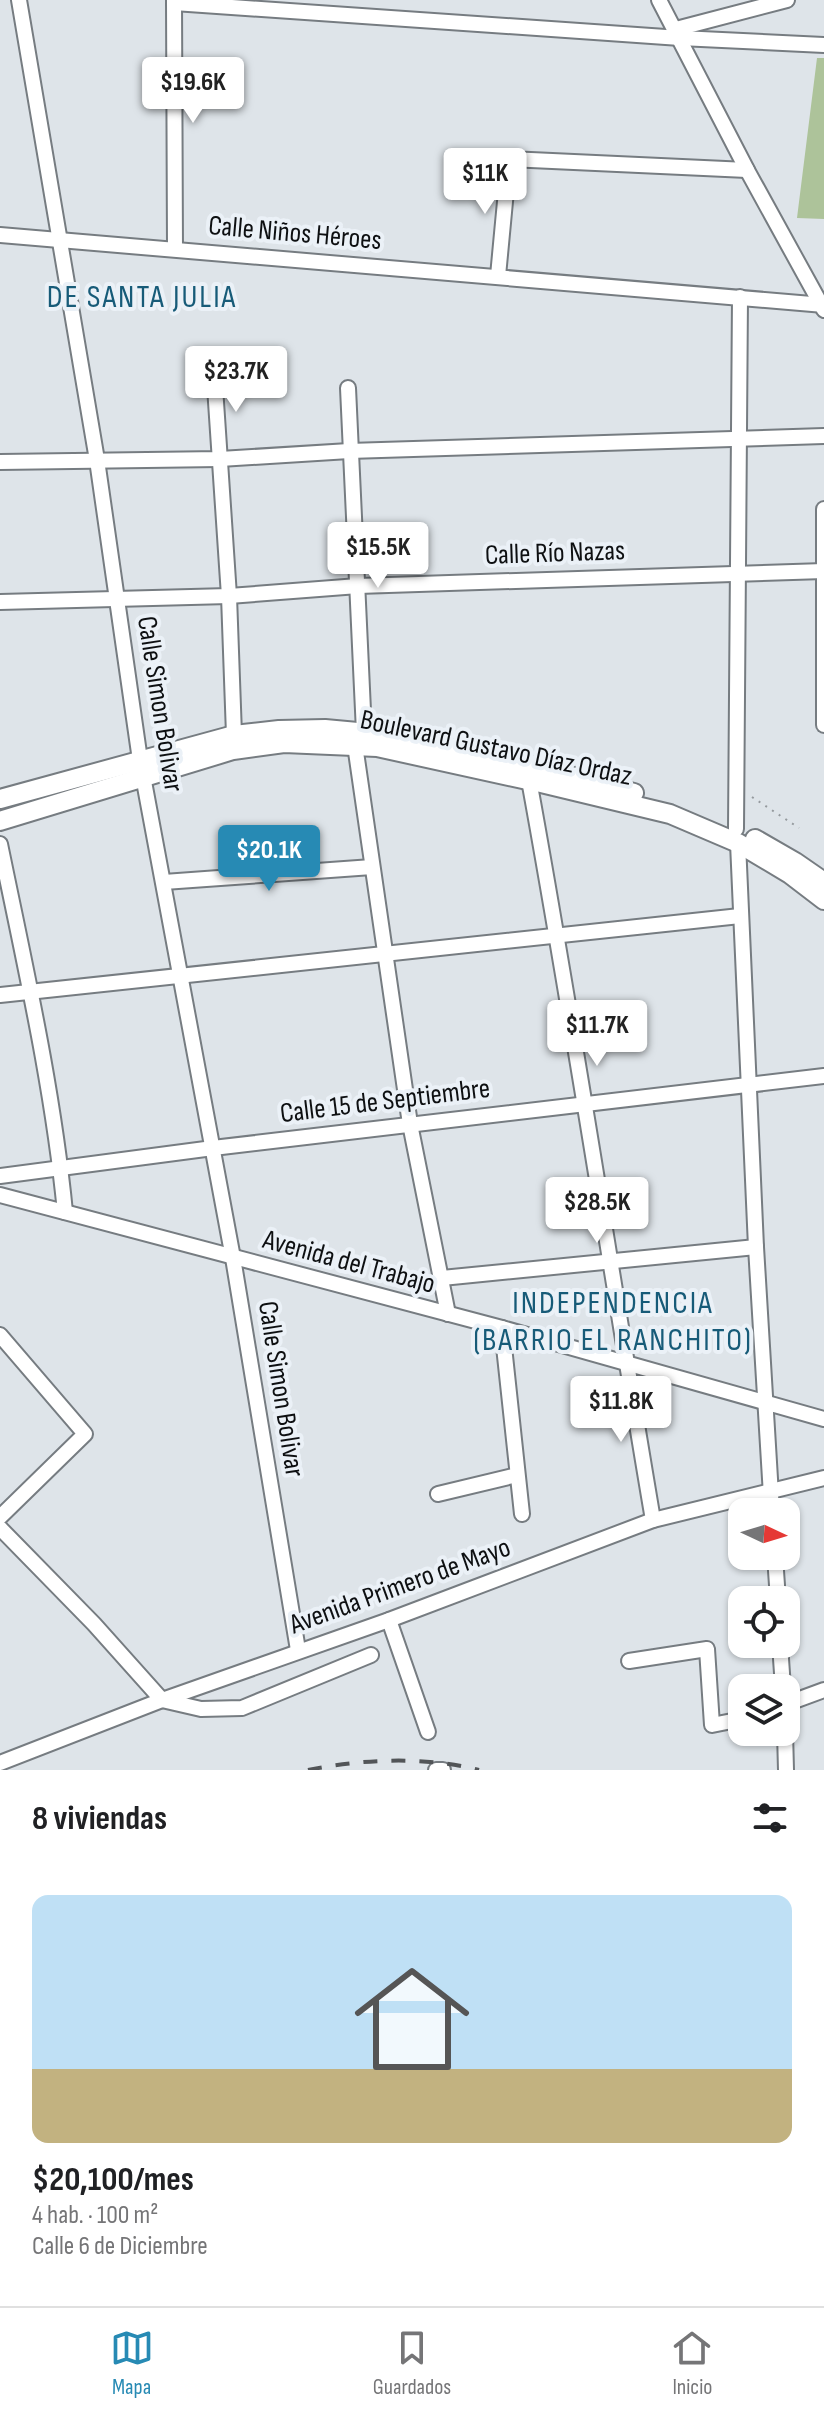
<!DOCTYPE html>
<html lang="es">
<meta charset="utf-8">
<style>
body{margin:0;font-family:"Sofia Sans Condensed",sans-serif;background:#f2f2f2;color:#202124;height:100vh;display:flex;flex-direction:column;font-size:30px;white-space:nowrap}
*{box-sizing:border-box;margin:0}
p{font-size:26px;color:#757577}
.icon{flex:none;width:44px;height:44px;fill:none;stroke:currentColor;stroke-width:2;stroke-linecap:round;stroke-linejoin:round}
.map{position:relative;height:1770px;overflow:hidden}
.details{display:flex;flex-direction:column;background:#fff;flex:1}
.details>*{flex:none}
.needle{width:52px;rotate:94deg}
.controls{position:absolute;left:728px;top:1498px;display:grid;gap:16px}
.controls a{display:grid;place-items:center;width:72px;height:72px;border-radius:16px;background:#fff;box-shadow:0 2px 6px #0004;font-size:40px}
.price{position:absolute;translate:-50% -68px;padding:0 18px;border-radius:8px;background:#fff;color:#222;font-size:26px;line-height:52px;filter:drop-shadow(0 2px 4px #0008)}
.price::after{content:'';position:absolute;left:50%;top:48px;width:24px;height:18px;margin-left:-12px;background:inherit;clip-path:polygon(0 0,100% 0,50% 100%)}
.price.selected{background:#278ab4;color:#fff}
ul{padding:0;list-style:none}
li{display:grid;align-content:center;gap:16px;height:424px;padding:0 32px}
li+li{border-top:2px solid #e0e0e0}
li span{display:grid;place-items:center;height:248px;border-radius:16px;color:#555}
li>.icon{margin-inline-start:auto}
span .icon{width:144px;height:144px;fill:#fffc;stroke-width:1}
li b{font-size:34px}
h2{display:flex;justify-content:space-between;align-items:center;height:96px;padding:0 32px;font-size:34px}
.tabs{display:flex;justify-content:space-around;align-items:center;height:112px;border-top:2px solid #e0e0e0;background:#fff;font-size:22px;color:#757577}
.tabs a{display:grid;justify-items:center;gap:4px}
.tabs .selected{color:#278ab4}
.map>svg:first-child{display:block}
.green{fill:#adc39a}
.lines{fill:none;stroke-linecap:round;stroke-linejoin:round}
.minor-casing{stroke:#767c81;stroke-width:18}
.major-casing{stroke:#767c81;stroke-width:22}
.path{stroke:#959a9e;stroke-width:2;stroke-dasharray:2 6;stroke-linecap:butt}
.minor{stroke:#fff;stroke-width:14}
.major{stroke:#fff;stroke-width:18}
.rail{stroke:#525558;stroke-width:4;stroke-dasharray:14 14;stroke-linecap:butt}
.labels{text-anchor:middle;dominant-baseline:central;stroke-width:8;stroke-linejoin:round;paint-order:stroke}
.street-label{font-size:28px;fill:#0e1012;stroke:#ebf1f7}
.quarter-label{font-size:32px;letter-spacing:2px;fill:#175b78;stroke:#ebf1f7}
</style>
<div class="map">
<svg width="824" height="1770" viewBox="0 0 824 1770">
<rect width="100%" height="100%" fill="#dee4e9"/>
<polygon class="green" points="817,58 824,58 824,219 797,218"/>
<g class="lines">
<g class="minor-casing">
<g id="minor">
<polyline points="19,0 97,460 140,760 233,1258 298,1650"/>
<polyline points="174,0 175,249"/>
<polyline points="659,0 747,170 824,310"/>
<polyline points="174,3 680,38 824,45"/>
<polyline points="676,29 787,0"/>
<polyline points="0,235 824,305"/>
<polyline points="498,276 509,159 747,170"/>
<polyline points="214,372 229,596 234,735"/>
<polyline points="348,388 364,732"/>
<polyline points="0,462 220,459 349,451 824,436"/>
<polyline points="824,509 824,725"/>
<polyline points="0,602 229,596 358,586 824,571"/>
<polyline points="355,745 410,1124 448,1314"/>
<path d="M529 780C574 1026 611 1273 653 1520"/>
<polyline points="736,829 740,297"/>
<polyline points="738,843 756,1247 772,1512"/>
<path d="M0 844C25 966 53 1088 65 1212"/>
<polyline points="164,882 372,867"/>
<polyline points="0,995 740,916"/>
<polyline points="0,1176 213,1148 824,1076"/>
<polyline points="0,1195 502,1328 824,1419"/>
<polyline points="442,1278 756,1247"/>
<polyline points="502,1328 522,1514"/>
<polyline points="0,1335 85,1434 0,1517"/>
<polyline points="438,1494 517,1475"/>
<polyline points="0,1528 94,1624 162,1700 201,1709 242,1708 371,1655"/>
<polyline points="775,1556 778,1600"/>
<polyline points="389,1620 428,1732"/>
<polyline points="780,1644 783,1688"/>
<polyline points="629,1661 707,1649 712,1725 742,1719"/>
<polyline points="786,1704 824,1690"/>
<polyline points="785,1732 786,1770"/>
<polyline points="0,1763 162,1700 389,1620 653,1520 824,1478"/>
<polyline points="436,1770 443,1770"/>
</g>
</g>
<g class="major-casing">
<g id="major">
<polyline points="0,799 234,735 279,730 325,729 379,734 537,767 634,793"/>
<polyline points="0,821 233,750 284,743 377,747 541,783 670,814 738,843 790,874 824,900"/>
<polyline points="755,839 795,862 824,882"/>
</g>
</g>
<polyline class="path" points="752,797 799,828"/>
<use href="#minor" class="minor"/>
<use href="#major" class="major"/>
<path class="rail" d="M308 1770C363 1759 424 1756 479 1770"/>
</g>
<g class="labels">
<g class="street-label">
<text transform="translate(295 233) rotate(5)">Calle Niños Héroes</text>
<text transform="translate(555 553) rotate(-2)">Calle Río Nazas</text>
<text transform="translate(160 704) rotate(81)">Calle Simon Bolivar</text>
<text transform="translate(496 748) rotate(12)">Boulevard Gustavo Díaz Ordaz</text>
<text transform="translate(385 1101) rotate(-7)">Calle 15 de Septiembre</text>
<text transform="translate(349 1262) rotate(15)">Avenida del Trabajo</text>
<text transform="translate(281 1389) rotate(81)">Calle Simon Bolivar</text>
<text transform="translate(400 1586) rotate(-20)">Avenida Primero de Mayo</text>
</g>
<g class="quarter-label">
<text x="142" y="297">DE SANTA JULIA</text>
<text x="613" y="1303">INDEPENDENCIA<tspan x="613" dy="37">(BARRIO EL RANCHITO)</tspan></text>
</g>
</g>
</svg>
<div class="controls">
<a><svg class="needle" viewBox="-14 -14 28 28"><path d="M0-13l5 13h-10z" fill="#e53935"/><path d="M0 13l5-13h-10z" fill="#757577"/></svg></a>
<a><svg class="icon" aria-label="locate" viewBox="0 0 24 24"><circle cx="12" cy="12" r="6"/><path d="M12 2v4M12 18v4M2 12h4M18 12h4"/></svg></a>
<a><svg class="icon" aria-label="layers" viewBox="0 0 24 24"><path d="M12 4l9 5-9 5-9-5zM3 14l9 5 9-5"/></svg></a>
</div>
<b class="price" style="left:193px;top:125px">$19.6K</b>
<b class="price" style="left:485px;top:216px">$11K</b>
<b class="price" style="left:236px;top:414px">$23.7K</b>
<b class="price" style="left:378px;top:590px">$15.5K</b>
<b class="price selected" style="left:269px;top:893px">$20.1K</b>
<b class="price" style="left:597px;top:1068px">$11.7K</b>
<b class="price" style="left:597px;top:1245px">$28.5K</b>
<b class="price" style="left:621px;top:1444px">$11.8K</b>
</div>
<section class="details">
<h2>8 viviendas<svg class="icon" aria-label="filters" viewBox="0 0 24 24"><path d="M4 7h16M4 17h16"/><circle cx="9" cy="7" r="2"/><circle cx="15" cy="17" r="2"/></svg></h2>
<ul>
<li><span style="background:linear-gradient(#bfe0f5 70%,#c2b280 0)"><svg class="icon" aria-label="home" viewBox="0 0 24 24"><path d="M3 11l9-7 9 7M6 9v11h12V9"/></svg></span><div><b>$20,100/mes</b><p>4 hab. · 100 m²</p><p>Calle 6 de Diciembre</p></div></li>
</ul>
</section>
<nav class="tabs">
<a class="selected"><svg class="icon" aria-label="map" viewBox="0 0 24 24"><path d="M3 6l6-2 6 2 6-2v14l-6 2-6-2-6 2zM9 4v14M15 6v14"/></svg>Mapa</a>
<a><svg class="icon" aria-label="saved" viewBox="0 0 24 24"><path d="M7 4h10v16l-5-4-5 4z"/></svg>Guardados</a>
<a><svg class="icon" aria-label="home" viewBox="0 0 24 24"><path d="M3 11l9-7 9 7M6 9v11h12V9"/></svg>Inicio</a>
</nav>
